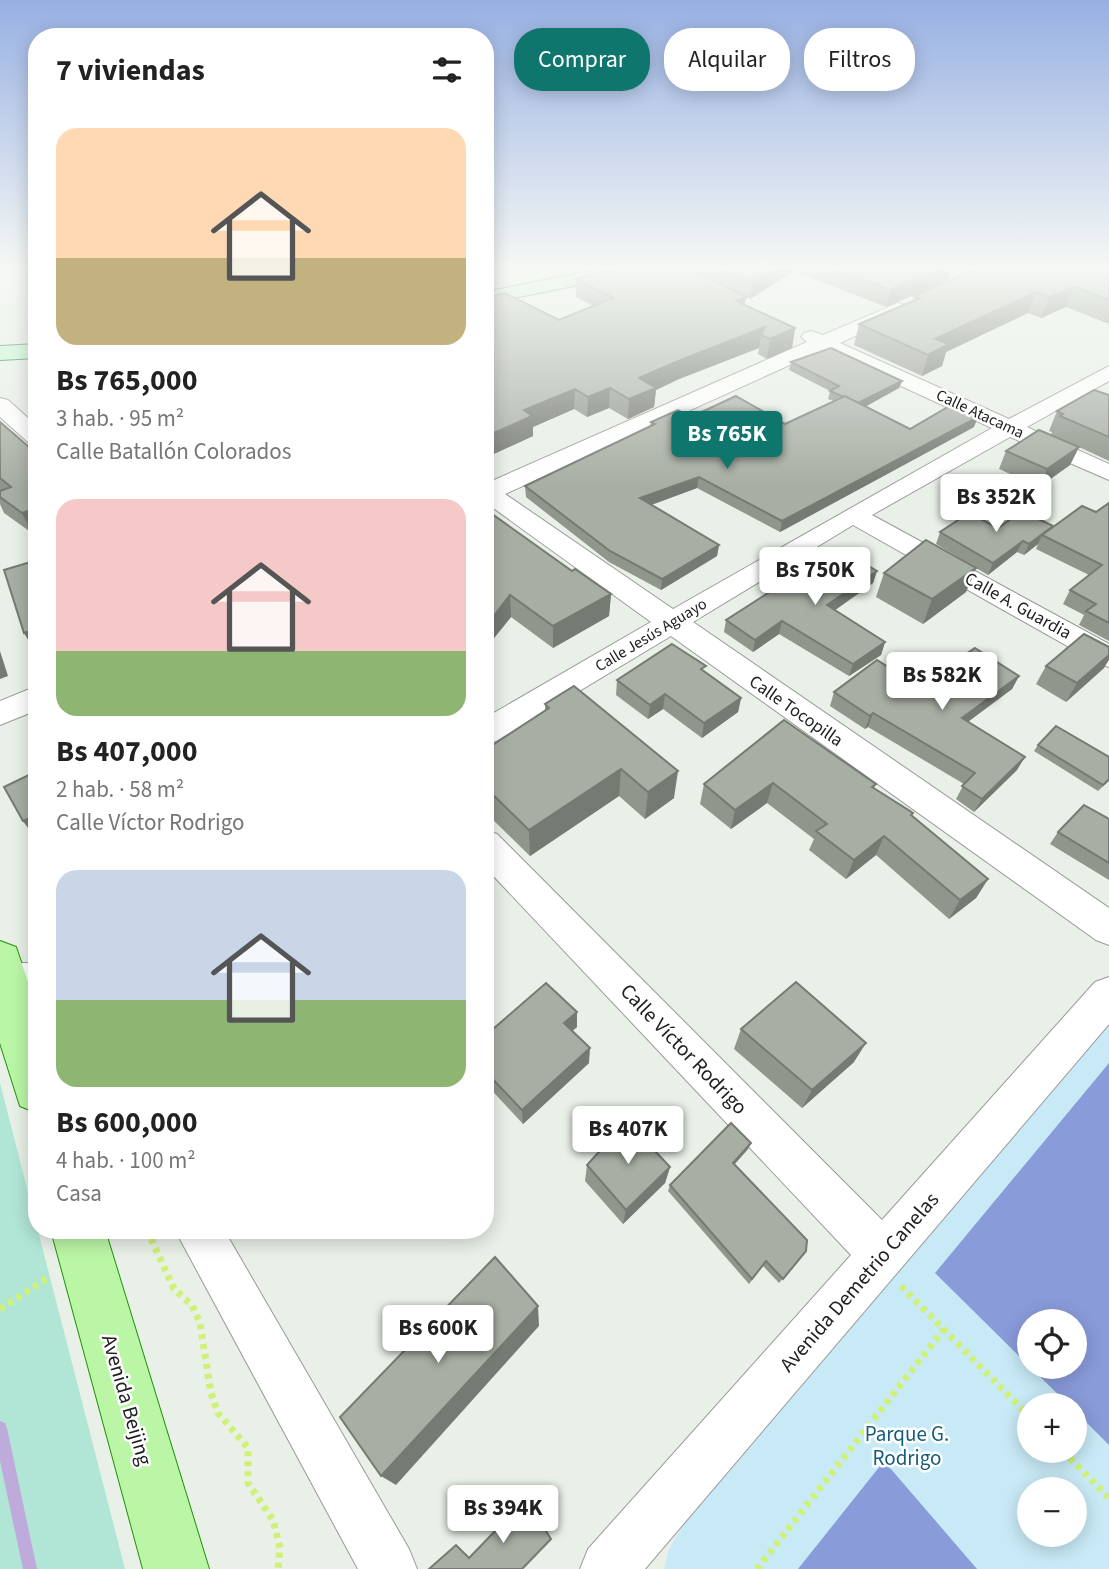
<!DOCTYPE html>
<html lang="es">
<meta charset="utf-8">
<style>
body{margin:0;font-family:"Source Sans 3",sans-serif;background:#f6f6f6;color:#222;height:100vh;display:flex;flex-direction:column;font-size:26px;white-space:nowrap}
*{box-sizing:border-box;margin:0}
p{font-size:23px;color:#767676}
.icon{flex:none;width:38px;height:38px;fill:none;stroke:currentColor;stroke-width:2;stroke-linecap:round;stroke-linejoin:round}
.map{position:relative;flex:1;overflow:hidden}
.drawer{position:absolute;left:28px;top:28px;width:466px;height:1211px;display:flex;flex-direction:column;background:#fff;border-radius:28px;box-shadow:0 4px 18px #0003}
.drawer>*{flex:none}
.top-card{position:absolute;left:514px;top:28px;width:488px;height:63px;display:flex;gap:14px}
.tools{position:absolute;left:1017px;top:1309px;display:grid;gap:14px}
.tools a{display:grid;place-items:center;width:70px;height:70px;border-radius:50%;background:#fff;box-shadow:0 4px 18px #0003;font-size:35px}
.price{position:absolute;translate:-50% -60px;padding:0 16px;border-radius:7px;background:#fff;color:#222;font-size:23px;line-height:46px;filter:drop-shadow(0 2px 4px #0008)}
.price::after{content:'';position:absolute;left:50%;top:42px;width:21px;height:16px;margin-left:-10px;background:inherit;clip-path:polygon(0 0,100% 0,50% 100%)}
.price.current{background:#0f766e;color:#fff}
ul{padding:0;list-style:none}
li{display:grid;align-content:center;gap:14px;height:371px;padding:0 28px}
li span{display:grid;place-items:center;height:217px;border-radius:21px;color:#555}
li>.icon{margin-inline-start:auto}
span .icon{width:126px;height:126px;fill:#fffc;stroke-width:1}
li b{font-size:30px}
h2{display:flex;justify-content:space-between;align-items:center;height:84px;padding:0 28px;font-size:30px}
.pill{padding:0 24px;border-radius:28px;background:#fff;box-shadow:0 4px 18px #0003;font-size:24px;line-height:63px}
.pill.current{background:#0f766e;color:#fff}
.map>svg:first-child{display:block}
.grass{fill:#b1e6d6}
.park{fill:#c8eaf6;fill-rule:evenodd}
.pitch{fill:#8a9bda}
.lines{fill:none;stroke-linecap:round;stroke-linejoin:round}
.stream{fill:#beaadb;fill-rule:evenodd}
.street-casing{stroke:#9a9a9a;stroke-width:2}
.secondary-casing{stroke:#0c7229;stroke-width:2}
.primary-casing{stroke:#1e9309;stroke-width:2}
.path{stroke:#cff177;stroke-width:7;stroke-dasharray:5 5;stroke-linecap:butt}
.street{fill:#fff;fill-rule:evenodd}
.secondary{fill:#bff6cc;fill-rule:evenodd}
.primary{fill:#baf6a6;fill-rule:evenodd}
.wall{fill:#90968c}
.shaded-wall{fill:#757a72}
.building{fill:#a7aea3;stroke:#757a72;stroke-width:2}
.labels{text-anchor:middle;dominant-baseline:central;stroke-width:5;stroke-linejoin:round;paint-order:stroke}
.far-street-label{font-size:16px;fill:#202020;stroke:#fff}
.street-label{font-size:18px;fill:#202020;stroke:#fff}
.near-street-label{font-size:21px;fill:#202020;stroke:#fff}
.near-park-label{font-size:21px;fill:#135e79;stroke:#fff}
</style>
<div class="map">
<svg width="1109" height="1569" viewBox="0 0 1109 1569">
<rect width="100%" height="100%" fill="#e8f0e7"/>
<polygon class="grass" points="0,1083 125,1569 0,1569"/>
<path class="park" d="M1109 1022V1569H664L669 1549 689 1515ZM1029 1321H1074V1367H1029ZM1029 1405H1074V1451H1029ZM1029 1489H1074V1535H1029Z"/>
<g class="pitch">
<polygon points="1109,1063 1109,1445 1075,1411 1074,1405 1069,1405 1030,1367 1074,1367 1074,1321 1029,1321 1029,1366 935,1273"/>
<polygon points="884,1461 977,1569 798,1569"/>
</g>
<g class="lines">
<polygon class="stream" points="0,1421 5,1423 7,1428 37,1569 23,1569 0,1461"/>
<g class="street-casing">
<g id="street">
<polygon points="557,267 577,267 579,269 570,274"/>
<path d="M898 303 905 305 908 309 905 313 840 343 1009 419 1109 366V381L1027 427 1109 464V480L1010 437 872 515 1109 644V667L1099 664 853 525 693 622 1109 908V945L1096 940 671 636 496 741 485 745V718L651 622 485 502V484L807 342 801 337 804 333 811 331 823 335ZM823 350 992 428 673 609 505 494Z"/>
<polygon points="0,398 8,400 37,426 37,445 29,443 0,417"/>
<polygon points="37,686 37,710 0,725 0,701"/>
<polygon points="485,830 497,834 882,1220 1095,982 1109,977 1109,1024 645,1569 580,1569 588,1549 851,1255 485,867"/>
<rect x="0" y="963" width="37" height="36"/>
<polygon points="175,1230 224,1230 409,1549 417,1569 358,1569"/>
</g>
</g>
<g class="secondary-casing">
<g id="secondary">
<polygon points="608,267 648,267 638,273 485,304 485,292"/>
<polygon points="37,344 37,358 0,360 0,346"/>
</g>
</g>
<g class="primary-casing">
<g id="primary">
<polygon points="0,941 16,947 37,1008 37,1113 20,1106 0,1043"/>
<polygon points="51,1230 105,1230 209,1569 143,1569"/>
</g>
</g>
<g class="path">
<polyline points="147,1230 174,1289 192,1305 200,1323 211,1393 218,1413 248,1448 248,1483 273,1520 280,1548 278,1569"/>
<polyline points="901,1286 1029,1416"/>
<polyline points="0,1309 49,1277"/>
<polyline points="1063,1451 1109,1498"/>
<polyline points="757,1569 944,1329"/>
</g>
<use href="#street" class="street"/>
<use href="#secondary" class="secondary"/>
<use href="#primary" class="primary"/>
</g>
<g class="wall">
<polygon points="692,267 952,267 948,280 886,307 794,271 750,299 742,295 746,297 744,305 795,328 792,348 767,359 758,354 759,348 679,379 656,390 654,407 628,419 609,408 587,417 574,409 533,427 533,436 485,458 559,320 593,306 576,297 576,279 611,272 632,270 691,270"/>
<polygon points="1109,267 1109,324 1066,307 1041,318 1028,313 946,352 942,366 922,376 854,345 859,324 912,302 914,296"/>
<polygon points="791,362 902,381 899,388 865,407 910,429 974,427 780,532 697,488 651,505 719,545 717,556 661,590 609,562 526,497 525,486 650,426 651,422 691,417 785,424 834,401 828,399 830,391 789,370"/>
<polygon points="1109,395 1109,461 1079,447 1070,465 1039,487 999,469 1006,451 1051,435 1052,432 1049,431 1057,411"/>
<polygon points="0,422 32,533 4,513 0,504"/>
<polygon points="1109,503 1109,641 1079,625 1084,615 1063,604 1070,590 1089,575 1036,549 1038,544 1024,555 1017,552 988,575 976,568 966,592 923,624 876,597 884,573 971,565 936,544 940,532 998,528 1053,526 1051,529 1096,512"/>
<polygon points="485,509 572,571 611,594 609,616 553,648 511,617 494,638 485,631"/>
<polygon points="877,571 873,583 835,610 885,642 881,655 849,676 779,634 753,652 724,632 726,620"/>
<polygon points="1046,666 1104,668 1066,702 1036,684"/>
<polygon points="705,672 741,698 738,712 702,738 663,709 648,719 616,695 617,680"/>
<polygon points="1019,676 1012,689 968,722 1017,770 974,812 956,799 964,784 868,727 865,729 830,706 834,692 918,686"/>
<polygon points="545,704 674,798 645,819 619,796 530,856 485,812 485,750 545,711"/>
<polygon points="784,720 876,784 874,788 913,813 912,816 988,879 976,898 949,919 876,855 846,879 809,850 814,839 767,803 731,829 700,804 704,784"/>
<polygon points="1038,745 1109,757 1109,781 1098,791 1034,751"/>
<polygon points="1109,819 1109,880 1050,844 1058,832"/>
<polygon points="577,1012 577,1027 572,1031 589,1063 523,1124 485,1083 485,1036"/>
<polygon points="741,1029 854,1062 802,1108 734,1049"/>
<polygon points="748,1149 734,1165 806,1251 779,1283 763,1266 749,1284 668,1191 670,1185"/>
<polygon points="587,1165 670,1167 665,1183 623,1224 585,1181"/>
</g>
<g class="shaded-wall">
<polygon points="778,267 795,267 794,271 750,299 752,282"/>
<polygon points="945,267 952,267 948,280 886,307 890,290"/>
<polygon points="1074,287 1066,307 1041,318 1049,297"/>
<polygon points="1036,292 1028,313 946,352 942,366 922,376 928,355 935,339"/>
<polygon points="746,297 743,316 736,301"/>
<polygon points="765,327 761,335 759,348 679,379 656,390 654,407 628,419 629,399 639,378 681,360"/>
<polygon points="795,328 792,348 767,359 770,339"/>
<polygon points="902,381 899,388 855,412 857,404"/>
<polygon points="610,388 609,408 587,417 588,397"/>
<polygon points="575,389 574,409 533,427 533,436 485,458 485,437 524,410"/>
<polygon points="978,417 974,427 780,532 782,521"/>
<polygon points="1079,447 1070,465 1039,487 1047,469"/>
<polygon points="699,477 697,488 640,509 640,498"/>
<polygon points="37,508 37,531 32,533 22,513"/>
<polygon points="1053,526 1047,537 1042,535 1038,544 1024,555 1029,544"/>
<polygon points="1023,541 1017,552 988,575 993,563"/>
<polygon points="719,545 717,556 661,590 662,579"/>
<polygon points="976,568 966,592 923,624 932,599"/>
<polygon points="877,571 873,583 824,618 827,605"/>
<polygon points="611,594 609,616 553,648 553,626"/>
<polygon points="510,595 511,617 494,638 493,617"/>
<polygon points="782,621 779,634 753,652 755,640"/>
<polygon points="37,629 37,641 30,643 24,633"/>
<polygon points="885,642 881,655 849,676 853,664"/>
<polygon points="0,651 8,676 0,679"/>
<polygon points="1109,655 1109,660 1104,668 1066,702 1077,683"/>
<polygon points="1019,676 1012,689 955,731 962,718"/>
<polygon points="665,694 663,709 648,719 650,705"/>
<polygon points="741,698 738,712 702,738 704,723"/>
<polygon points="873,713 868,727 865,729 870,716"/>
<polygon points="1025,757 1017,770 974,812 982,799"/>
<polygon points="621,769 619,796 530,856 529,830"/>
<polygon points="678,771 674,798 645,819 648,792"/>
<polygon points="773,783 767,803 731,829 735,810"/>
<polygon points="37,815 37,839 36,839 23,821"/>
<polygon points="884,836 876,855 846,879 854,860"/>
<polygon points="988,879 976,898 949,919 960,900"/>
<polygon points="577,1012 577,1027 564,1038 564,1023"/>
<polygon points="866,1043 854,1062 802,1108 812,1090"/>
<polygon points="590,1048 589,1063 523,1124 522,1110"/>
<polygon points="751,1143 748,1149 730,1169 733,1163"/>
<polygon points="670,1167 665,1183 623,1224 626,1210"/>
<polygon points="538,1306 539,1326 396,1485 381,1476"/>
</g>
<g class="building">
<polygon points="625,267 632,270 644,267 684,267 735,291 746,297 736,301 795,328 770,339 761,335 765,327 681,360 639,378 656,388 629,399 610,388 588,397 575,389 524,410 532,416 485,437 485,298 505,293 559,320 613,298 576,279 608,270 611,272"/>
<polygon points="717,267 778,267 752,282"/>
<polygon points="828,267 945,267 890,290"/>
<polygon points="990,267 1109,267 1109,300 1074,287 1049,297 1036,292 935,339 949,344 928,355 859,324 920,298 914,296 976,269 982,271"/>
<polygon points="831,348 902,381 858,403 830,391 839,386 791,362"/>
<polygon points="1094,390 1109,395 1109,437 1060,416 1063,414 1057,411"/>
<polygon points="736,396 785,424 845,396 910,429 951,405 978,417 782,521 699,477 640,498 719,545 662,579 610,551 525,486 655,424 651,422 678,410 691,417"/>
<polygon points="0,422 37,454 37,508 22,513 0,497 0,491 11,487 0,478"/>
<polygon points="1039,430 1079,447 1047,469 1006,451"/>
<polygon points="1109,503 1109,623 1086,611 1096,604 1070,590 1102,565 1042,535 1082,506 1096,512"/>
<polygon points="485,509 572,571 575,569 611,594 553,626 510,595 493,617 485,611"/>
<polygon points="1022,511 1053,526 1029,544 1023,541 993,563 940,532 969,513 998,528"/>
<polygon points="926,540 976,568 932,599 884,573"/>
<polygon points="838,548 877,571 827,605 885,642 853,664 782,621 755,640 726,620"/>
<polygon points="37,560 37,629 24,633 4,570"/>
<polygon points="1084,634 1109,647 1109,655 1077,683 1046,666"/>
<polygon points="672,644 706,666 701,669 741,698 704,723 665,694 650,705 617,680"/>
<polygon points="975,648 1019,676 962,718 1025,757 982,799 962,786 975,773 873,713 870,716 834,692 877,660 918,686"/>
<polygon points="574,686 678,771 648,792 621,769 529,830 485,787 485,750 549,708 545,704"/>
<polygon points="784,720 876,784 872,787 913,813 911,815 988,879 960,900 884,836 854,860 816,831 827,824 773,783 735,810 704,784"/>
<polygon points="1056,726 1109,757 1109,779 1103,785 1038,745"/>
<polygon points="37,771 37,815 23,821 4,787"/>
<polygon points="1084,805 1109,819 1109,863 1058,832"/>
<polygon points="796,982 866,1043 812,1090 741,1029"/>
<polygon points="546,983 577,1012 564,1023 590,1048 522,1110 485,1071 485,1036"/>
<polygon points="627,1121 670,1167 626,1210 587,1165"/>
<polygon points="731,1123 751,1143 733,1163 807,1240 806,1251 783,1279 766,1261 752,1279 670,1185"/>
<polygon points="495,1257 538,1306 381,1476 340,1417"/>
<polygon points="526,1499 551,1539 522,1569 429,1569 456,1545 469,1558"/>
</g>
<linearGradient id="sky" x2="0" y2="1"><stop stop-color="#97b0e3"/><stop offset="0.55" stop-color="#f5f8f4"/><stop offset="1" stop-color="#f5f8f4" stop-opacity="0"/></linearGradient>
<rect width="1109" height="486" fill="url(#sky)"/>
<g class="labels">
<g class="far-street-label">
<text transform="translate(980 414) rotate(25)">Calle Atacama</text>
<text transform="translate(651 635) rotate(-31)">Calle Jesús Aguayo</text>
</g>
<g class="street-label">
<text transform="translate(1018 606) rotate(29)">Calle A. Guardia</text>
<text transform="translate(796 711) rotate(35)">Calle Tocopilla</text>
</g>
<g class="near-street-label">
<text transform="translate(684 1049) rotate(46)">Calle Víctor Rodrigo</text>
<text transform="translate(859 1282) rotate(-49)">Avenida Demetrio Canelas</text>
<text transform="translate(127 1400) rotate(74)">Avenida Beijing</text>
</g>
<g class="near-park-label">
<text x="907" y="1434">Parque G.<tspan x="907" dy="24">Rodrigo</tspan></text>
</g>
</g>
</svg>
<div class="tools">
<a><svg class="icon" aria-label="locate" viewBox="0 0 24 24"><circle cx="12" cy="12" r="6"/><path d="M12 2v4M12 18v4M2 12h4M18 12h4"/></svg></a>
<a>+</a>
<a>−</a>
</div>
<b class="price current" style="left:727px;top:471px">Bs 765K</b>
<b class="price" style="left:996px;top:534px">Bs 352K</b>
<b class="price" style="left:815px;top:607px">Bs 750K</b>
<b class="price" style="left:942px;top:712px">Bs 582K</b>
<b class="price" style="left:628px;top:1166px">Bs 407K</b>
<b class="price" style="left:438px;top:1365px">Bs 600K</b>
<b class="price" style="left:503px;top:1545px">Bs 394K</b>
<div class="top-card">
<a class="pill current">Comprar</a>
<a class="pill">Alquilar</a>
<a class="pill">Filtros</a>
</div>
<section class="drawer">
<h2>7 viviendas<svg class="icon" aria-label="filters" viewBox="0 0 24 24"><path d="M4 7h16M4 17h16"/><circle cx="9" cy="7" r="2"/><circle cx="15" cy="17" r="2"/></svg></h2>
<ul>
<li><span style="background:linear-gradient(#ffd9b3 60%,#c2b280 0)"><svg class="icon" aria-label="home" viewBox="0 0 24 24"><path d="M3 11l9-7 9 7M6 9v11h12V9"/></svg></span><div><b>Bs 765,000</b><p>3 hab. · 95 m²</p><p>Calle Batallón Colorados</p></div></li>
<li><span style="background:linear-gradient(#f6c9c9 70%,#8fb573 0)"><svg class="icon" aria-label="home" viewBox="0 0 24 24"><path d="M3 11l9-7 9 7M6 9v11h12V9"/></svg></span><div><b>Bs 407,000</b><p>2 hab. · 58 m²</p><p>Calle Víctor Rodrigo</p></div></li>
<li><span style="background:linear-gradient(#c9d6e8 60%,#8fb573 0)"><svg class="icon" aria-label="home" viewBox="0 0 24 24"><path d="M3 11l9-7 9 7M6 9v11h12V9"/></svg></span><div><b>Bs 600,000</b><p>4 hab. · 100 m²</p><p>Casa</p></div></li>
</ul>
</section>
</div>
